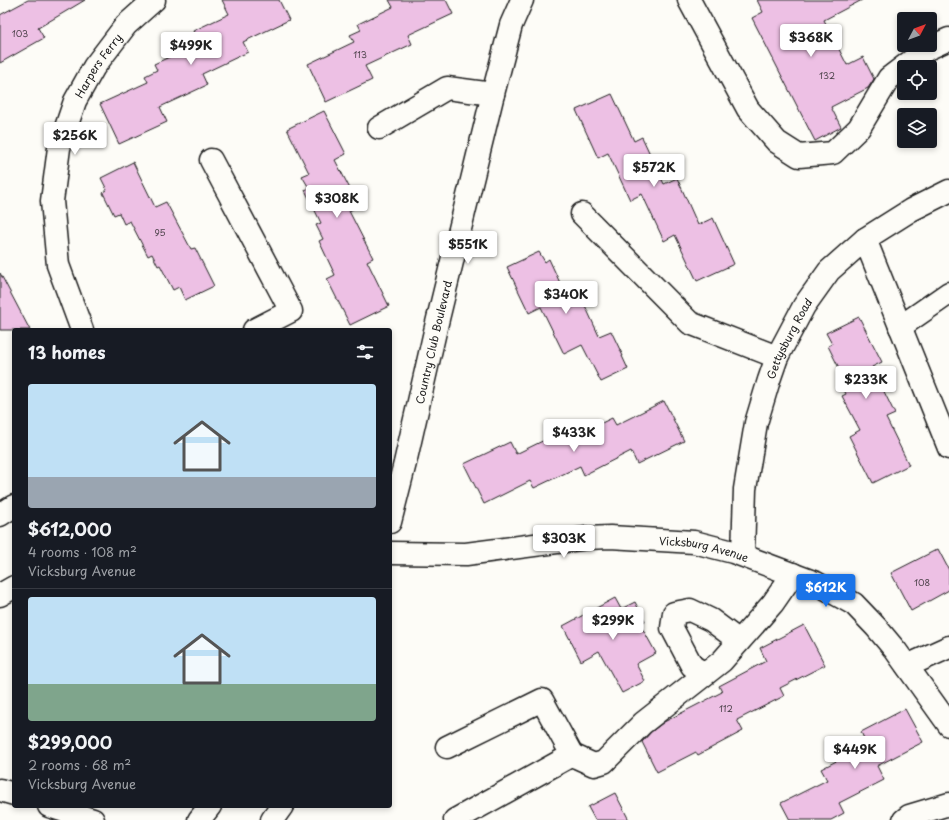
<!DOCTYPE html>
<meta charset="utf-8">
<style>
body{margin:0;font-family:"Playpen Sans",sans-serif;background:#20242c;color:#f1f3f6;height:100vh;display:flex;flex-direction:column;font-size:15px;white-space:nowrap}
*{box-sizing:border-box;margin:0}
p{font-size:13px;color:#9ea1a6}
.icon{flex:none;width:22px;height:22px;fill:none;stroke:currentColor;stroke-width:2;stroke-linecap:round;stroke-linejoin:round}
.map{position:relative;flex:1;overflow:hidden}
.panel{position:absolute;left:12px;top:328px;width:380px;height:480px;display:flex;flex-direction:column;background:#171b24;border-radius:4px;box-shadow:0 2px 6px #0003}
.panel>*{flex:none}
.needle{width:26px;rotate:49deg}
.controls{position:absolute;left:897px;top:12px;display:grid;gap:8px}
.controls a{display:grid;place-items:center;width:40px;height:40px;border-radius:4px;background:#171b24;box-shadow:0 2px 6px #0003;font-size:20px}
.price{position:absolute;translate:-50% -34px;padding:0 9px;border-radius:4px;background:#fff;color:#222;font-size:13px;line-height:26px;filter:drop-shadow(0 1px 2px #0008)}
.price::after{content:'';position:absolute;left:50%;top:24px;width:12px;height:9px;margin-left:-6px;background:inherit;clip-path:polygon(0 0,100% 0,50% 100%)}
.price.on{background:#1a73e8;color:#fff}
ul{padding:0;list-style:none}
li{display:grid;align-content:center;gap:8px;height:212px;padding:0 16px}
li+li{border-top:1px solid #363941}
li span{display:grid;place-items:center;height:124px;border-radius:4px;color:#555}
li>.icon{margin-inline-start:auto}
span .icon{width:72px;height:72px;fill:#fffc;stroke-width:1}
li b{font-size:17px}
h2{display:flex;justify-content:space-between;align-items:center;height:48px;padding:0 16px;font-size:17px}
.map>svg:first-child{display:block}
.building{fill:#edc0e4;stroke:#1c1c1c}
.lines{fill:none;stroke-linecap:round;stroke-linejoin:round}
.minor-casing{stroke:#1c1c1c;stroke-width:25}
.minor{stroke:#fdfcf7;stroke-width:22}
.labels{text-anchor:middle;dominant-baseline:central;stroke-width:4;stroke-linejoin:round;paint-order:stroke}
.number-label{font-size:9px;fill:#50454e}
.street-label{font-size:11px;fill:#1c1c1c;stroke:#fdfcf7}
</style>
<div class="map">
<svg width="949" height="820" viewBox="0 0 949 820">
<rect width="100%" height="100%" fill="#fdfcf7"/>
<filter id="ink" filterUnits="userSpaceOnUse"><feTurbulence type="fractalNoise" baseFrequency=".025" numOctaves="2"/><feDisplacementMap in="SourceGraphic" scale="8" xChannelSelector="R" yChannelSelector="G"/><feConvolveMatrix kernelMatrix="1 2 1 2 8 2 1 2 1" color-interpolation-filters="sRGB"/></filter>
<g filter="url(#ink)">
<g class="building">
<polygon points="28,0 85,0 38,28 44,38 0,63 0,15"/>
<polygon points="222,0 279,0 289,20 243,42 248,52 202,74 207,85 160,107 167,122 119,144 100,104 148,82 145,76 157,70 154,64 189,48 186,42 196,37 193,31 229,14"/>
<polygon points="389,0 446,0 453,14 408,35 412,44 365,66 372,80 326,102 308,64 354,42 350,35 361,30 358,24 393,7"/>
<polygon points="757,0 862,0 824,20 847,65 863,57 874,79 868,88 831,107 841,127 815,141 752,18 763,12"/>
<polygon points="612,94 634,141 642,137 664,184 677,178 698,225 713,218 734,264 697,281 675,235 664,241 642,194 630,200 608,153 598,158 576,110"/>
<polygon points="324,111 346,154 335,160 359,206 349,211 373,258 367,261 389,306 350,325 327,279 335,275 319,241 323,239 316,225 321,223 305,190 309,188 302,176 309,173 287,129"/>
<polygon points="133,162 155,207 166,202 191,249 195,248 214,286 185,300 179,287 173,290 160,265 158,266 152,254 148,256 130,221 124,224 119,213 114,215 103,193 107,190 101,178"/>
<polygon points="539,252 545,262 549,259 566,296 573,292 578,303 583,301 599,336 611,331 623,356 622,356 628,369 601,382 582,345 564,354 541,307 529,313 507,267"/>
<polygon points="0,273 30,330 0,330"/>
<polygon points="859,317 882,362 872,367 895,414 886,418 909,465 873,483 849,436 860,430 842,396 846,394 839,380 844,378 828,346 832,344 826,333"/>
<polygon points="664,401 684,441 637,464 631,451 584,475 580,466 534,488 530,481 484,504 464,464 510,442 516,454 563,431 567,440 612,418 616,425"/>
<polygon points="938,549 949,570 949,590 911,611 891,573"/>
<polygon points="615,598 621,609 635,602 645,621 640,624 656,653 636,664 645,681 622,693 599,651 581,661 563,626"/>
<polygon points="804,625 825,665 780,688 784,696 737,720 743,731 698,755 696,752 657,772 642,742 651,732 664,722 722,692 719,686 766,661 760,648"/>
<polygon points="905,709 923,742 877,766 884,780 839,803 844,813 831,820 790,820 781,803 827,780 821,769 867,745 861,732"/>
<polygon points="615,793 629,820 595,820 588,807"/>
</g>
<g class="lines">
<g class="minor-casing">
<g id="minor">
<polyline points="689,0 748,109 777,142 799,156 833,153 859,128 889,78 927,49 949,39"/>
<polyline points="379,128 447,88 493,94"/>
<polyline points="211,160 291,311 254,330"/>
<polyline points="582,214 690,323 777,357"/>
<polyline points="865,239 949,448"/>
<polyline points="900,327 949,293"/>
<path id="s1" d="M82 330 58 265 52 201 59 148 75 101 94 67 126 25 154 0"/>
<polyline points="0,515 14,506"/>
<path id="s2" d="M390 522 405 463 436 327 493 94 511 25 522 0"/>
<path id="s3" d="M390 553 466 554 587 538 610 537 694 542 733 552 816 583 854 604 876 627 896 651 949 725"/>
<path id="s4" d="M743 555 745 489 756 423 769 380 777 357 804 306 829 271 865 239 911 210 949 191"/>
<polyline points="0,595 14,587"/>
<polyline points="907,666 949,647"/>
<polyline points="705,674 692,666 672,628 674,613 690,610 711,620 739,641"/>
<polyline points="447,747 542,700 572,755 455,820"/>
<polyline points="572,755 594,765 604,762 643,723 722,661 773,603 793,574"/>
<polyline points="0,790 14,794"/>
<polyline points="49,806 93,820"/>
<polyline points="199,820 210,806"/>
<polyline points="272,820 282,806"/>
<polyline points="904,820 909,816 949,804"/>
</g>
</g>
<use href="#minor" class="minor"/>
</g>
</g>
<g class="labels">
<g class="number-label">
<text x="20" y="33">103</text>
<text x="360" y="54">113</text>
<text x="827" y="75">132</text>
<text x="160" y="232">95</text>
<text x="922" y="582">108</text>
<text x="726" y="708">112</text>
</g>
<g class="street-label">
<text stroke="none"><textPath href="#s1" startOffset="279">Harpers Ferry</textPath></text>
<text stroke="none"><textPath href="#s4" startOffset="224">Gettysburg Road</textPath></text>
<text stroke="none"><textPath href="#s2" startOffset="185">Country Club Boulevard</textPath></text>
<text stroke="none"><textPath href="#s3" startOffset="316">Vicksburg Avenue</textPath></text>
</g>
</g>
</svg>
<div class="controls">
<a><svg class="needle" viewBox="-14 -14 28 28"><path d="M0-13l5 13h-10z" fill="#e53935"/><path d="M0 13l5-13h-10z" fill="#9ea1a6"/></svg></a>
<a><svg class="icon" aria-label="locate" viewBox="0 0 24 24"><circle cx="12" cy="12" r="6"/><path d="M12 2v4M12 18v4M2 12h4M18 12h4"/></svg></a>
<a><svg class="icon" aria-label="layers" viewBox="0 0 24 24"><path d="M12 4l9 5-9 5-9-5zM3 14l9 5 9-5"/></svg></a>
</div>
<b class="price" style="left:811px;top:58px">$368K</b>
<b class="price" style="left:191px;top:66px">$499K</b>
<b class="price" style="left:75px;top:156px">$256K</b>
<b class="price" style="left:654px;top:188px">$572K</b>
<b class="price" style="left:337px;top:219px">$308K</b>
<b class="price" style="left:468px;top:265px">$551K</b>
<b class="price" style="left:566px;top:315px">$340K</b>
<b class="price" style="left:866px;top:400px">$233K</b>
<b class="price" style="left:574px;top:453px">$433K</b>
<b class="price" style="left:564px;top:559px">$303K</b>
<b class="price on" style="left:826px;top:608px">$612K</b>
<b class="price" style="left:613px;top:641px">$299K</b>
<b class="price" style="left:855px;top:770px">$449K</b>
<section class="panel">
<h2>13 homes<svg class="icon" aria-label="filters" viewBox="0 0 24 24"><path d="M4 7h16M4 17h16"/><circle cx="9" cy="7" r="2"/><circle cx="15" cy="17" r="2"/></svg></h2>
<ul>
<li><span style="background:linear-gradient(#bfe0f5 75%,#9aa5b1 0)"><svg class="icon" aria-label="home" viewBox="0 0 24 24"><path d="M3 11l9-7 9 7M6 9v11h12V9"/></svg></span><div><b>$612,000</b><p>4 rooms · 108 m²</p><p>Vicksburg Avenue</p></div></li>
<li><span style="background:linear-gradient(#bfe0f5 70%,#7fa58c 0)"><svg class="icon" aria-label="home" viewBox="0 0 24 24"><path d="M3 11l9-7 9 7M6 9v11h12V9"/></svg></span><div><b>$299,000</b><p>2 rooms · 68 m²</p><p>Vicksburg Avenue</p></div></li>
</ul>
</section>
</div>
